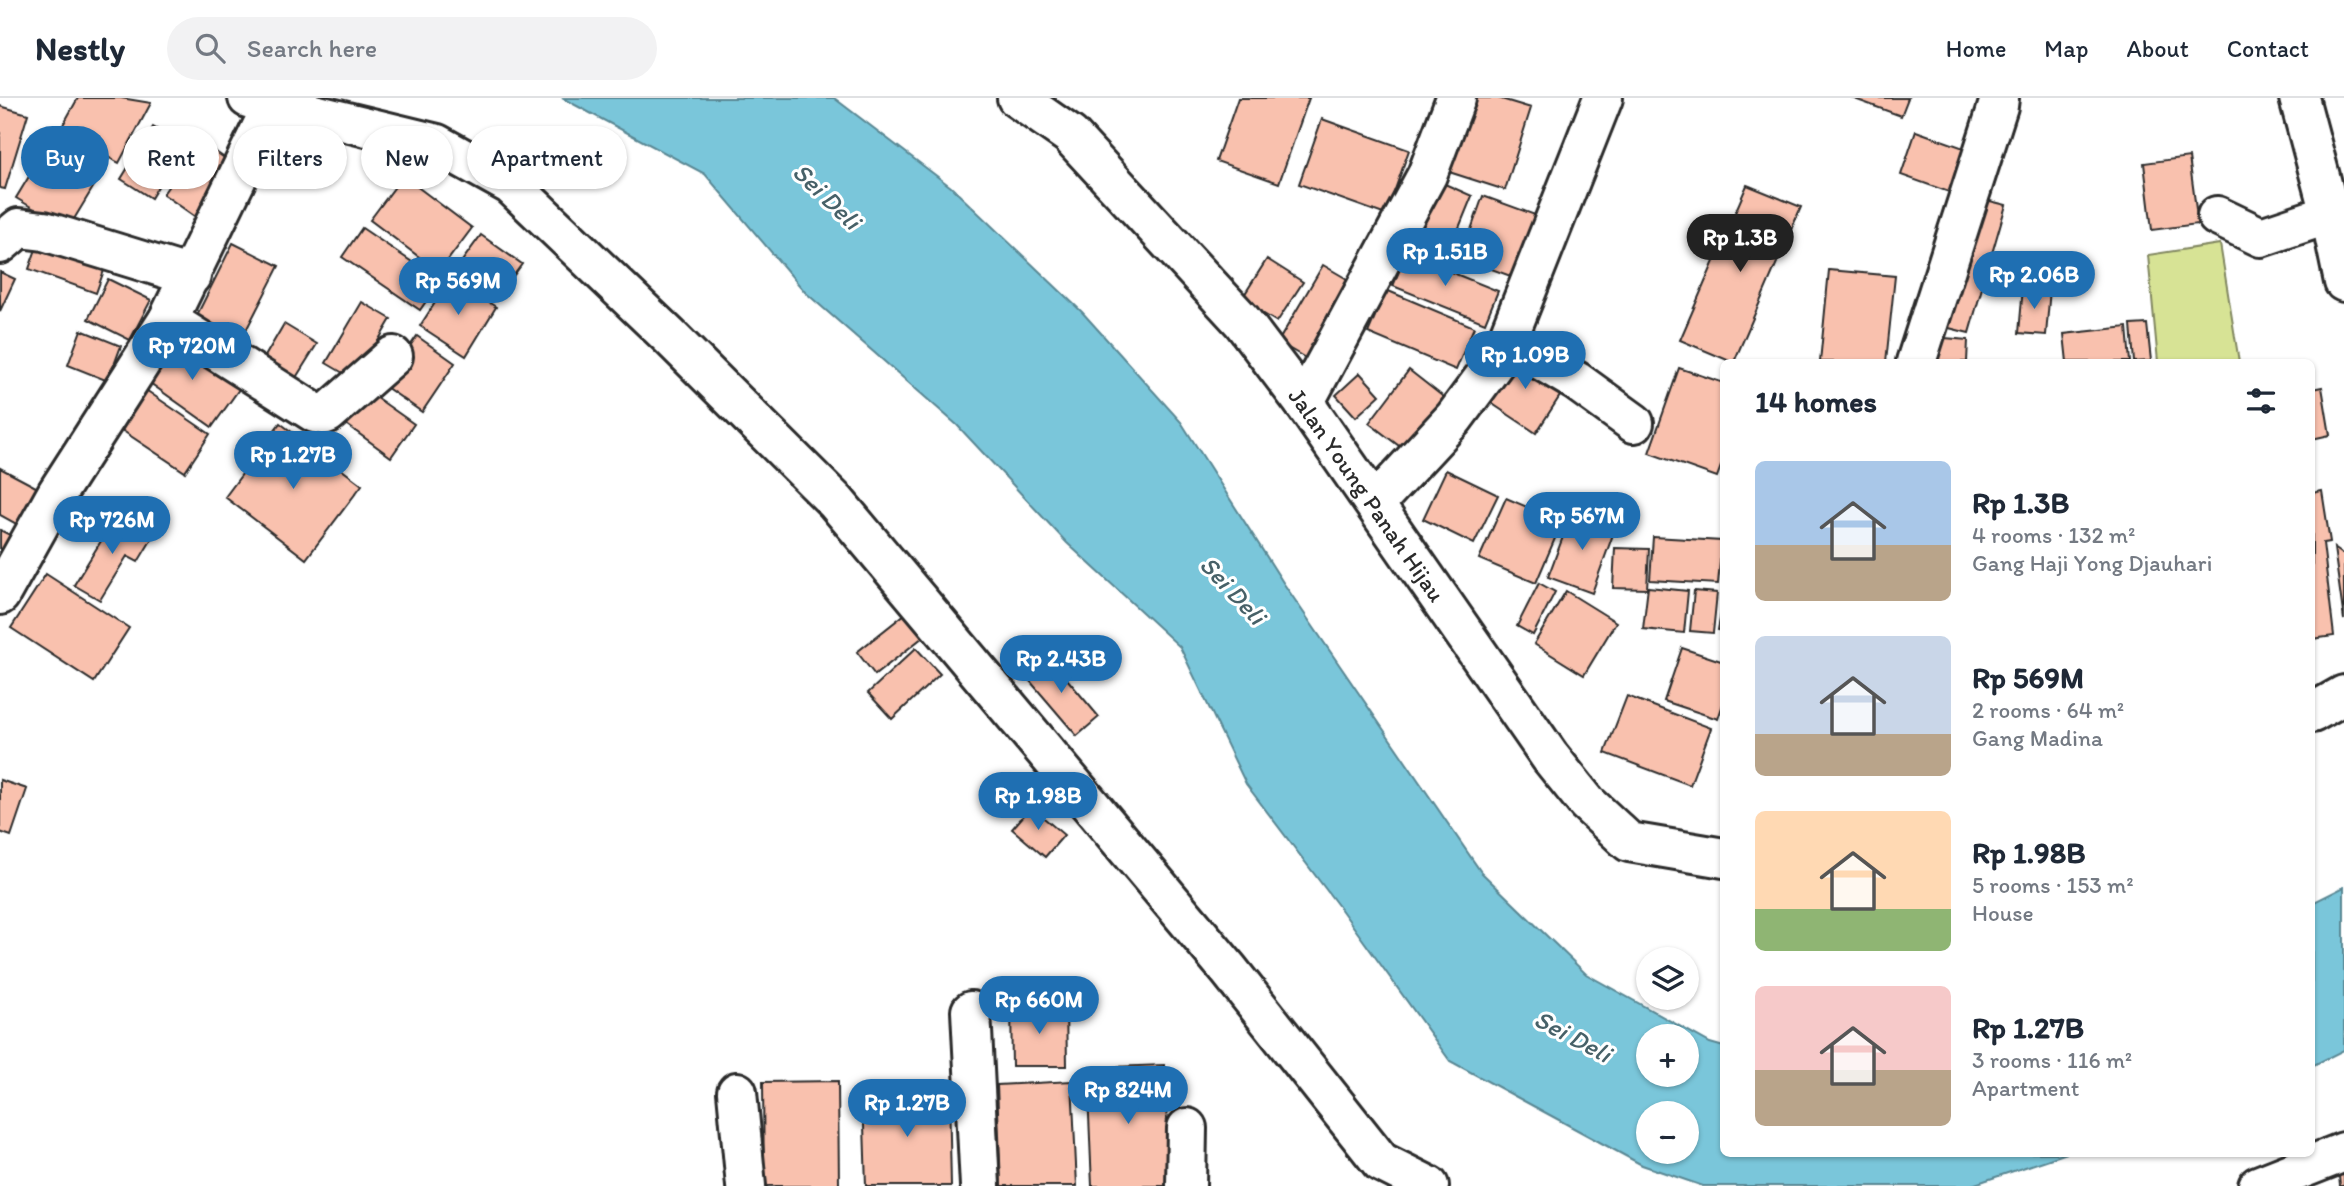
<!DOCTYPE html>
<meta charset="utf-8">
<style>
body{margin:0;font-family:Itim,sans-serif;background:#f2f2f3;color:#1f2937;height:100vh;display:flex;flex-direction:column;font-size:26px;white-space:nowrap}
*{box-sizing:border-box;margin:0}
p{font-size:23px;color:#747a83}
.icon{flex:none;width:38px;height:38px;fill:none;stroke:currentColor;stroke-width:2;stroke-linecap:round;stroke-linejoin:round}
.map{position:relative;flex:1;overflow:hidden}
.side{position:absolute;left:1720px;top:261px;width:595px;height:798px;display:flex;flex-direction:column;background:#fff;border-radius:10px;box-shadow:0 2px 5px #0004}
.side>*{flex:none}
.banner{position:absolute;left:21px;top:28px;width:665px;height:63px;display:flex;gap:14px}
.tools{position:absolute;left:1636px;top:849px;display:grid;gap:14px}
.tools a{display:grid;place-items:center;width:63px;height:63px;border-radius:50%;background:#fff;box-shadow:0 2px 5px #0004;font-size:35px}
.price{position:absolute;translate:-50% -60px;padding:0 16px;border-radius:24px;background:#1f6fb2;color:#fff;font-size:23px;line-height:46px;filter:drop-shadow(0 2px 4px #0008)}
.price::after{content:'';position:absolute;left:50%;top:42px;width:21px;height:16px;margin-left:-10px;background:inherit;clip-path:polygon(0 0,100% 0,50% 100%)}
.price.selected{background:#222;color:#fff}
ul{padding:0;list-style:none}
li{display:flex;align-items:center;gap:21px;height:175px;padding:0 35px}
li span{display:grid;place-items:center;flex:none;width:196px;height:140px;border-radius:10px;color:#555}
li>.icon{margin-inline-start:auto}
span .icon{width:84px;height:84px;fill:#fffc;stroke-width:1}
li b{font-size:30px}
h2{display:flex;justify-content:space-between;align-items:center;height:84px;padding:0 35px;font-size:30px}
.pill{padding:0 24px;border-radius:32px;background:#fff;box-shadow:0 2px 5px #0004;font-size:24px;line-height:63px}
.pill.selected{background:#1f6fb2;color:#fff}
header{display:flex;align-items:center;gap:42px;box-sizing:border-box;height:98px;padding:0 35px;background:#fff;border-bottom:2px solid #e0e1e3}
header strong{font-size:33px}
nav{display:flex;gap:38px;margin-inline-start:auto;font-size:24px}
.search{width:490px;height:63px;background:#f2f2f3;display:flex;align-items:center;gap:18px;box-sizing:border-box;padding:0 24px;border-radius:38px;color:#747a83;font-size:26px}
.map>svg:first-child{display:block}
.green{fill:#d7e395;stroke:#818760;stroke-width:2}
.water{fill:#7ac6da;stroke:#5a8894;stroke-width:2;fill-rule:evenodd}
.building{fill:#f9c1ae;stroke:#2b2b2b;stroke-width:2}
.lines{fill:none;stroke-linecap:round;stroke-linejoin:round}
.minor-casing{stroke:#2b2b2b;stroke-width:44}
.minor{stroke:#fff;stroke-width:38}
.labels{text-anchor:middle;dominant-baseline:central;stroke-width:6;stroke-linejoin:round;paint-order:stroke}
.street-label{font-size:24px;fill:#2b2b2b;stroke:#fff}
.water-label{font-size:26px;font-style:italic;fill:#476168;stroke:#fff}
</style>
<header>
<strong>Nestly</strong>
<div class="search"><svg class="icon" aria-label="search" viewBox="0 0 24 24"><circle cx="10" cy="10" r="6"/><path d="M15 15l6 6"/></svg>Search here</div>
<nav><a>Home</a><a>Map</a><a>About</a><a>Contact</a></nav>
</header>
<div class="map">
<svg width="2344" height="1088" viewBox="0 0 2344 1088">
<rect width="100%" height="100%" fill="#fff"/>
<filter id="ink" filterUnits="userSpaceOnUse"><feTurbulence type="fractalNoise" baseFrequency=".0143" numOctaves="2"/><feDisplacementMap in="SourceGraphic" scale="14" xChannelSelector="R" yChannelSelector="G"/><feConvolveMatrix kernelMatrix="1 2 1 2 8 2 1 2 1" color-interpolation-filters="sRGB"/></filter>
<g filter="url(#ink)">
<polygon class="green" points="2220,146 2239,264 2158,264 2148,157"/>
<g class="water">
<path d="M562 0H834L951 89 1082 214 1181 324 1284 486 1481 774 1586 876 1710 945 1724 949V1055H2067L1969 1088H1703L1642 1067 1450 963 1340 810 1246 686 1180 549 1067 445 957 327 805 194 705 76ZM1648 938H1687V976H1648ZM1648 1015H1687V1054H1648Z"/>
<polygon points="2344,789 2344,952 2312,968 2312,805"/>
</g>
<g class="building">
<polygon points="78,0 121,0 151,5 119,65 59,34"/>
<polygon points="1238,0 1309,0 1279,85 1216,63"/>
<polygon points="1469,0 1498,0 1531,10 1505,92 1446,73"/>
<polygon points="1852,0 1908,0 1901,18"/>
<polygon points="0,8 28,16 5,91 0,90"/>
<polygon points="1322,21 1409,52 1386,117 1299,86"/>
<polygon points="153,29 183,47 151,100 121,81"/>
<polygon points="1916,33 1964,50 1949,94 1901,77"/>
<polygon points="200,43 236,68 200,122 163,96"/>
<polygon points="48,47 100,78 68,131 16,100"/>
<polygon points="2189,59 2198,126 2152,132 2144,65"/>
<polygon points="403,78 472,130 439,174 370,122"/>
<polygon points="1438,83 1472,98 1452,147 1417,132"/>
<polygon points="1747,87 1801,109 1734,264 1732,264 1680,242"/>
<polygon points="1483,98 1538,118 1516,180 1461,160"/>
<polygon points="1978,100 2006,107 1969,235 1941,228"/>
<polygon points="362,130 440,183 420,212 342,159"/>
<polygon points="41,137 108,161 96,195 29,171"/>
<polygon points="481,137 522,166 498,199 457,170"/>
<polygon points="233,145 279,168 239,246 194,223"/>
<polygon points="1406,156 1498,193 1485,225 1393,188"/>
<polygon points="1267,161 1303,184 1277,224 1241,202"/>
<polygon points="1323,167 1359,188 1314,265 1278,244"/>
<polygon points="1829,172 1895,178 1886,264 1820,264"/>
<polygon points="0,174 15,181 0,213"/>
<polygon points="451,180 496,209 466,258 420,228"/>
<polygon points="108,181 151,202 130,242 88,221"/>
<polygon points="2023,189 2050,191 2046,237 2019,235"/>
<polygon points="1386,192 1474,229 1456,272 1368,235"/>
<polygon points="362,204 391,221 355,282 326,265"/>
<polygon points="284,226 317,246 292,286 260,267"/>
<polygon points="2147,226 2151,263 2134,264 2131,227"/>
<polygon points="2127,229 2130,264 2067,264 2064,236"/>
<polygon points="81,232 121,248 108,283 68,267"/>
<polygon points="172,238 242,287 212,329 143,280"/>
<polygon points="417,238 455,265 422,314 383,287"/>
<polygon points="1932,239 1968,242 1967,264 1930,264"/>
<polygon points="1513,252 1567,287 1536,335 1482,299"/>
<polygon points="1679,270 1724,285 1724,360 1717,379 1649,355"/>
<polygon points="1409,272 1446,301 1407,354 1369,325"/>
<polygon points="1360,275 1380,297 1356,319 1336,297"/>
<polygon points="140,288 210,336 185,374 114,327"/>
<polygon points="2322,289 2330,337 2312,341 2312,291"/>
<polygon points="370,295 414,326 391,359 347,327"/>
<polygon points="280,325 362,387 306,461 225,399"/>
<polygon points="0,370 49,396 29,433 0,417"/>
<polygon points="1446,372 1498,397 1474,446 1423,421"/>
<polygon points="2322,393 2330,444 2323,445 2334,538 2312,541 2312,395"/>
<polygon points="1506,400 1562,424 1536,485 1479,461"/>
<polygon points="1573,412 1616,428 1592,495 1548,479"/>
<polygon points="117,417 153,439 138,464 127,458 100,502 74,487"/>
<polygon points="0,432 18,441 0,478"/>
<polygon points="1653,439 1722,443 1718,486 1650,482"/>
<polygon points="1615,450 1649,451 1647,491 1613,490"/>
<polygon points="2334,450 2344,457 2344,522"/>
<polygon points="46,476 129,530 94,584 11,530"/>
<polygon points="1539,485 1555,494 1533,537 1517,528"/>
<polygon points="1648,489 1688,493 1684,535 1643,531"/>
<polygon points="1566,493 1616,524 1584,577 1534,546"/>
<polygon points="1694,493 1717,495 1713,535 1690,533"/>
<polygon points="1724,500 1724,533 1718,532"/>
<polygon points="910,512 928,535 875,577 857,554"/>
<polygon points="916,550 940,576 892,621 868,595"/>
<polygon points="1682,550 1724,564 1724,603 1718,621 1664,603"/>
<polygon points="1046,556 1099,619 1077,638 1024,576"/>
<polygon points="1627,598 1711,630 1690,687 1605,655"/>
<polygon points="0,682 27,691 11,738 0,734"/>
<polygon points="1031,709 1064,737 1045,759 1012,731"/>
<polygon points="1066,907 1067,968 1012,968 1011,908"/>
<polygon points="1164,967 1170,1088 1092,1088 1087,970"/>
<polygon points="838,983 839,1088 764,1088 763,984"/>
<polygon points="1072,983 1077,1088 1001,1088 997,987"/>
<polygon points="949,993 951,1088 866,1088 863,996"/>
<polygon points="2338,1068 2344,1068 2344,1088 2340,1088"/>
</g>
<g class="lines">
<g class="minor-casing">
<g id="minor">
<polyline points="248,0 437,46 511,87 669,238 836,404 1229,872 1381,1064 1429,1088"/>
<path id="s1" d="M1017 0 1070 37 1242 223 1304 305 1550 659 1587 705 1629 744 1724 760"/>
<polyline points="2344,112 2330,116 2344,184"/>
<polyline points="2217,118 2261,139 2330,116 2299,0"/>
<polyline points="0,146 19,130 44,133 191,178"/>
<polyline points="168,222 315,315 323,317 328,315 393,258"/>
<polyline points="1507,242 1576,283 1634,325"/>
<polyline points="1916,264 1998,8 1999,0"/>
<polyline points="1304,305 1427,77 1456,0"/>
<polyline points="1375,405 1454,320 1502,255 1603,0"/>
<polyline points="0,497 57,395 168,222 273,6"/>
<polyline points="2312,615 2344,597"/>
<polyline points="971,913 980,1088"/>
<polyline points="737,994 746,1088"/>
<polyline points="1186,1088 1187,1030"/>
<polyline points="2258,1088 2344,1054"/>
</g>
</g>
<use href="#minor" class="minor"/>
</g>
</g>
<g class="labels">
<g class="street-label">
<text stroke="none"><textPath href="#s1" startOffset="532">Jalan Young Panah Hijau</textPath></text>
</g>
<g class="water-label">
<text transform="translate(827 98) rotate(44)">Sei Deli</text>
<text transform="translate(1233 492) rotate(47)">Sei Deli</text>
<text transform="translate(1573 938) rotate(28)">Sei Deli</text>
</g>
</g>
</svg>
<div class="tools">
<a><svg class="icon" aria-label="layers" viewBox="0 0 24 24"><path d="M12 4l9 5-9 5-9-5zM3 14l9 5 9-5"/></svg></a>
<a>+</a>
<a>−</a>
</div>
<b class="price selected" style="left:1740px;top:176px">Rp 1.3B</b>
<b class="price" style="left:1445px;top:190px">Rp 1.51B</b>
<b class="price" style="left:2034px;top:213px">Rp 2.06B</b>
<b class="price" style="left:458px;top:219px">Rp 569M</b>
<b class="price" style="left:192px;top:284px">Rp 720M</b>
<b class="price" style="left:1525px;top:293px">Rp 1.09B</b>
<b class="price" style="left:293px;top:393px">Rp 1.27B</b>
<b class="price" style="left:1582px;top:454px">Rp 567M</b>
<b class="price" style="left:112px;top:458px">Rp 726M</b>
<b class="price" style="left:1061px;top:597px">Rp 2.43B</b>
<b class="price" style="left:1038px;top:734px">Rp 1.98B</b>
<b class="price" style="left:1039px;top:938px">Rp 660M</b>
<b class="price" style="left:1128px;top:1028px">Rp 824M</b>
<b class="price" style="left:907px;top:1041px">Rp 1.27B</b>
<div class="banner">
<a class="pill selected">Buy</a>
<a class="pill">Rent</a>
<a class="pill">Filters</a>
<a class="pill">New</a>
<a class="pill">Apartment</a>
</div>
<section class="side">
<h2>14 homes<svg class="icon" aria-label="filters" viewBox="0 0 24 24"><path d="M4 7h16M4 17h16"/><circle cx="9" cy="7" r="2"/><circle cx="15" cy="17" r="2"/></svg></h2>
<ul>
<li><span style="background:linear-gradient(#a9c7e8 60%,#b9a48a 0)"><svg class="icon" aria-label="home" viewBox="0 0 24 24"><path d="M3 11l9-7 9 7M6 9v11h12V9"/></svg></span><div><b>Rp 1.3B</b><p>4 rooms · 132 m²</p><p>Gang Haji Yong Djauhari</p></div></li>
<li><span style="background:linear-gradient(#c9d6e8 70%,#b9a48a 0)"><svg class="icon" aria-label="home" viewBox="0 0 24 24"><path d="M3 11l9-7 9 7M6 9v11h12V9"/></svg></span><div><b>Rp 569M</b><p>2 rooms · 64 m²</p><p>Gang Madina</p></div></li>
<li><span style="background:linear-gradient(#ffd9b3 70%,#8fb573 0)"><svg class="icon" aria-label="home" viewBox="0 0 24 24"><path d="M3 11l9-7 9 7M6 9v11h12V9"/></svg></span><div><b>Rp 1.98B</b><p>5 rooms · 153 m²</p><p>House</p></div></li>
<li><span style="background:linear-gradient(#f6c9c9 60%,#b9a48a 0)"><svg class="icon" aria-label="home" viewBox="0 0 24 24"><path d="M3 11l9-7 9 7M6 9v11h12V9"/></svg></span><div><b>Rp 1.27B</b><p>3 rooms · 116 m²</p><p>Apartment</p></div></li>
</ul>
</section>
</div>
